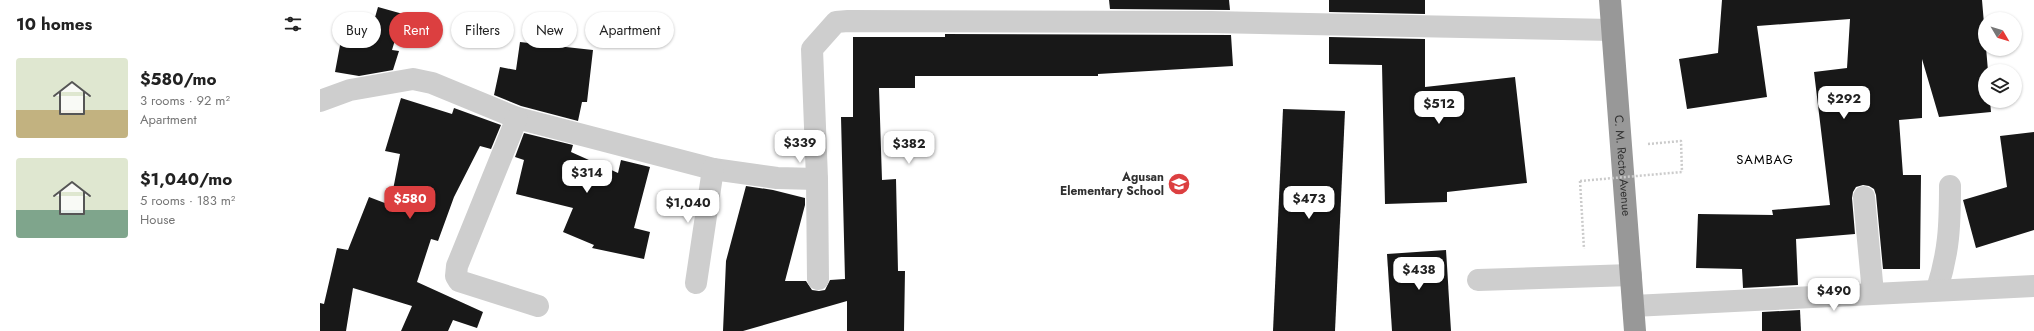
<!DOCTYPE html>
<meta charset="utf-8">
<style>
body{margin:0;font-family:Jost,sans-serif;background:#f6f6f6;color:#222;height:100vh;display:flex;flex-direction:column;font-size:15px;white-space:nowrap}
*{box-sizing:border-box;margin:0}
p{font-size:13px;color:#767676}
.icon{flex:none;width:22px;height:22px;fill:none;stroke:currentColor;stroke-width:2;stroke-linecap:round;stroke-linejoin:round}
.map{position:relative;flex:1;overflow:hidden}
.drawer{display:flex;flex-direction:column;background:#fff;width:320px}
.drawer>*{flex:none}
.banner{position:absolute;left:12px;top:12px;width:380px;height:36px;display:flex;gap:8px}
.needle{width:26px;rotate:128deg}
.controls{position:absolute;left:1658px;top:12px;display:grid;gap:8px}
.controls a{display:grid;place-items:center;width:44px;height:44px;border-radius:50%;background:#fff;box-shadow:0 1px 3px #0004;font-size:20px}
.price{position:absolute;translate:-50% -34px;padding:0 9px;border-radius:8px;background:#fff;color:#222;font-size:13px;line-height:26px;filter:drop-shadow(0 1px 2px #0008)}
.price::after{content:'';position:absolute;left:50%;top:24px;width:12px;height:9px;margin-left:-6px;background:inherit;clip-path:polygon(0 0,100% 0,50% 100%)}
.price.current{background:#dc3f40;color:#fff}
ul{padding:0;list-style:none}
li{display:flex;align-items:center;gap:12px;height:100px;padding:0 16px}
li span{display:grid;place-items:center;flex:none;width:112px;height:80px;border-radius:4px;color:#555}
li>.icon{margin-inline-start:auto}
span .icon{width:48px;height:48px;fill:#fffc;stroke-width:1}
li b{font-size:17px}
h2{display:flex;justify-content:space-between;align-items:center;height:48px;padding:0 16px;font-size:17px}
.tag{padding:0 14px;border-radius:18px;background:#fff;box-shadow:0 1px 3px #0004;font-size:14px;line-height:36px}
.tag.current{background:#dc3f40;color:#fff}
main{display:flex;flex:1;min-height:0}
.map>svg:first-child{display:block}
.building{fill:#181818}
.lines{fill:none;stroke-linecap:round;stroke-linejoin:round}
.path{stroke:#cbcbcb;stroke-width:2.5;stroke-dasharray:2 2;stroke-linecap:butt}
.minor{stroke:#cecece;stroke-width:22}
.highway{stroke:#989898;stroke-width:22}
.path-bridge{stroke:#cbcbcb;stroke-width:2.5;stroke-dasharray:2 2;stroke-linecap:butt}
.labels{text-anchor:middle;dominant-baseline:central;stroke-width:4;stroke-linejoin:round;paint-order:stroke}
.street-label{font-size:12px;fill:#313131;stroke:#fff}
.poi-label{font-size:12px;font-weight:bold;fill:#313131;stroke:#fff;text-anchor:end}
.neighbourhood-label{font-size:13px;letter-spacing:1px;fill:#000;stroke:#fff}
</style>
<main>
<section class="drawer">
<h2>10 homes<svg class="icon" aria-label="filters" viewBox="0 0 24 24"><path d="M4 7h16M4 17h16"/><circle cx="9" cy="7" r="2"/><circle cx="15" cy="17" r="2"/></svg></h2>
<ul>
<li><span style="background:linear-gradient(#dfe7d0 65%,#c2b280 0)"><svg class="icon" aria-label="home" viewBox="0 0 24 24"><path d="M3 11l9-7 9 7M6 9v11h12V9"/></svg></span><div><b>$580/mo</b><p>3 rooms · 92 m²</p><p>Apartment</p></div></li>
<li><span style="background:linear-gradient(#dfe7d0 65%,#7fa58c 0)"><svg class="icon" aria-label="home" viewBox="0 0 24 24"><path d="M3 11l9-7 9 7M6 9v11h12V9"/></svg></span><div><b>$1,040/mo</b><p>5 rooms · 183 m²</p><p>House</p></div></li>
</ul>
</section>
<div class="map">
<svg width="1714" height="331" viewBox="0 0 1714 331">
<rect width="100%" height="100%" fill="#fff"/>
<g class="building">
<polygon points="789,0 909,0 910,10 790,9"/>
<polygon points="1009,0 1105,0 1105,14 1009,12"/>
<polygon points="1402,0 1662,0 1668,71 1665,71 1665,101 1670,101 1671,112 1619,117 1602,59 1602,118 1579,120 1583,175 1601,175 1600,269 1563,269 1556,195 1554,189 1549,186 1543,185 1536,187 1533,192 1532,198 1535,234 1476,239 1478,285 1423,288 1422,269 1376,268 1378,214 1453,215 1452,210 1510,205 1494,72 1527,68 1530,19 1437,26 1447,97 1367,109 1359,59 1398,53"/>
<polygon points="58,7 83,14 72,50 79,51 73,70 39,76 15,72 21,40 47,45"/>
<polygon points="625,34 911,35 913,66 778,74 778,76 595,76 595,88 559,88 562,180 576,179 578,271 585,271 584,331 527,331 527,301 423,331 403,331 406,261 426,186 453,190 485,198 485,205 465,281 486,281 492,290 499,291 505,290 510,280 525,279 521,117 533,117 533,37 625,37"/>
<polygon points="1009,37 1105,39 1105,87 1195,77 1207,183 1127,192 1127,202 1065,204 1062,65 1009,64"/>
<polygon points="200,42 273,50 267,102 262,102 258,121 201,106 174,95 180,67 196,70"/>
<polygon points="81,98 132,114 134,108 181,125 171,149 160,146 134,197 118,241 111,239 97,282 163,312 157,328 133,320 128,331 81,331 92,306 33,288 26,331 0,331 0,303 4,304 17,248 28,250 49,197 70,205 80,154 65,151"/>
<polygon points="963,109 1025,111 1015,331 953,331"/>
<polygon points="1714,132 1714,230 1656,248 1643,200 1687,187 1680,136"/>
<polygon points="204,133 253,145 251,152 298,173 301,160 330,167 314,228 330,232 324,259 272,248 274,245 243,232 253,208 196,194 204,160 195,157"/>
<polygon points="1126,250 1131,331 1072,331 1067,254"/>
<polygon points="1480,310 1481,331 1442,331 1442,312"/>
</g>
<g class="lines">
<g class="path">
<polyline points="1328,144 1361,141 1362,172"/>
<polyline points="1260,181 1264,249"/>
</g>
<g class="minor">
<polyline points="0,101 30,90 93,79 112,83 197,118 393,169 457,178 497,179"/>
<polyline points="197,118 137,266 136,276 139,281 218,306"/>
<polyline points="1544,197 1553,293"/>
<polyline points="498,279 497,179 492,49 516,22 528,21 891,22 1292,30"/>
<polyline points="1158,280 1311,275"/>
<polyline points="376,283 393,169"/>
<path d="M1617 289C1629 252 1630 225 1630 186"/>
<polyline points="1313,306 1714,286"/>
</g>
<path class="highway" id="s1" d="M1290 0 1315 331"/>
<polyline class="path-bridge" points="1260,181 1362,172"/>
</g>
<defs>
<g id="school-disc" transform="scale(1.15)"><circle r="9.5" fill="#dc3f40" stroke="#fff"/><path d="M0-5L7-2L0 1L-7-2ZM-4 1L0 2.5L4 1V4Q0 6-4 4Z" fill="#fff"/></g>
</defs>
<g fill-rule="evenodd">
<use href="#school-disc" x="859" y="184"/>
</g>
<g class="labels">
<g class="street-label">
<text stroke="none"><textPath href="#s1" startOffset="166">C. M. Recto Avenue</textPath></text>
</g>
<g class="poi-label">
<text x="844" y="177">Agusan<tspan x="844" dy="14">Elementary School</tspan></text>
</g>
<g class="neighbourhood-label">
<text x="1445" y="159">SAMBAG</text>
</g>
</g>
</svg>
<div class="controls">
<a><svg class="needle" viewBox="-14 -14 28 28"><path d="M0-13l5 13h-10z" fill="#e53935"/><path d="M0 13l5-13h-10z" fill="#767676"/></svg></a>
<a><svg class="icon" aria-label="layers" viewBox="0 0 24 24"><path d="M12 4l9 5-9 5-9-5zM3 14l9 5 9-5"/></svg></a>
</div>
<b class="price" style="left:1524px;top:120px">$292</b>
<b class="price" style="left:1119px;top:125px">$512</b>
<b class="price" style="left:480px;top:164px">$339</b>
<b class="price" style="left:589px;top:165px">$382</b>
<b class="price" style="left:267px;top:194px">$314</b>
<b class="price current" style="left:90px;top:220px">$580</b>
<b class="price" style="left:989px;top:220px">$473</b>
<b class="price" style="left:368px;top:224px">$1,040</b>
<b class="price" style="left:1099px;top:291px">$438</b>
<b class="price" style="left:1514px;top:312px">$490</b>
<div class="banner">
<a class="tag">Buy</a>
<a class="tag current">Rent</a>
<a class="tag">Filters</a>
<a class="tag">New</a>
<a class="tag">Apartment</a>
</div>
</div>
</main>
